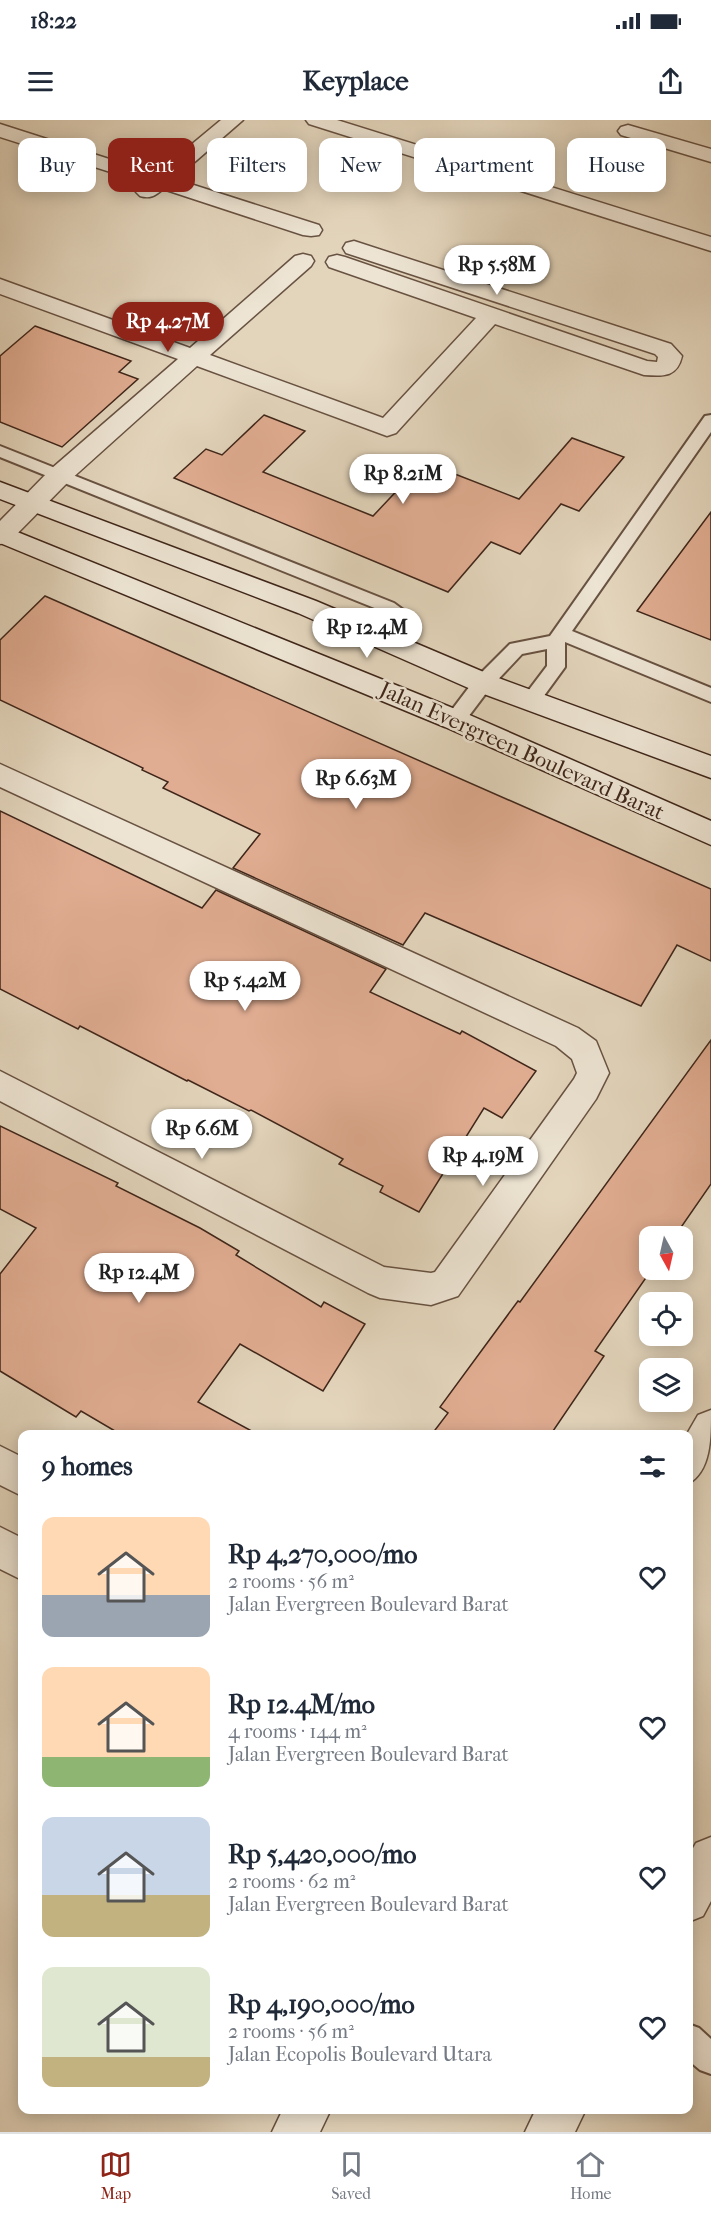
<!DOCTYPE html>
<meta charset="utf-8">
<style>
body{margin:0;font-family:"IM FELL French Canon",serif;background:#f6f6f7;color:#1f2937;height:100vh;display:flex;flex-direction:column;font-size:22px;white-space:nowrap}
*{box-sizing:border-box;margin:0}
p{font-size:20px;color:#747a83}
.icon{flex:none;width:33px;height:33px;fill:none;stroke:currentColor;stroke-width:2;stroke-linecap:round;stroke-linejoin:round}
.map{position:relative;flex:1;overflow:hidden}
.sheet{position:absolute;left:18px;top:1310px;width:675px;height:684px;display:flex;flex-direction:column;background:#fff;border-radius:12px;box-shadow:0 3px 15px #0003}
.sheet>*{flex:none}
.hud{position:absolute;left:18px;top:18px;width:675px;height:54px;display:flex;gap:12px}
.needle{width:39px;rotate:172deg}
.tools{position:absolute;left:639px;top:1106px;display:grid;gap:12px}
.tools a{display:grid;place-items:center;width:54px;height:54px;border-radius:12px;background:#fff;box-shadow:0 3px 15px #0003;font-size:30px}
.price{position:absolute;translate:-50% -51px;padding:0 14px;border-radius:21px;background:#fff;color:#222;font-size:20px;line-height:39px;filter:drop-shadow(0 2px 3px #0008)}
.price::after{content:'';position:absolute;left:50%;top:36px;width:18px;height:14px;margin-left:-9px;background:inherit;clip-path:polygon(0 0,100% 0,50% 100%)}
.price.on{background:#8f2418;color:#fff}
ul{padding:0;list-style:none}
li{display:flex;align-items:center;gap:18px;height:150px;padding:0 24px}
li span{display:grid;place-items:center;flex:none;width:168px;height:120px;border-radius:12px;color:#555}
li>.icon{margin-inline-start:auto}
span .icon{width:72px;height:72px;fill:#fffc;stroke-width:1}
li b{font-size:26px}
h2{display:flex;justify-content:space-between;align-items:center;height:72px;padding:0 24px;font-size:26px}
.chip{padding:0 21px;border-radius:12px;background:#fff;box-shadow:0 3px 15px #0003;font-size:21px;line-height:54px}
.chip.on{background:#8f2418;color:#fff}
.status{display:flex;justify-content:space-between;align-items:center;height:42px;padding:0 30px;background:#fff;direction:ltr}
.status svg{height:16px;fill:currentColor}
header{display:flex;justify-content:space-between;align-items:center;height:78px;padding:0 24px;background:#fff;font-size:27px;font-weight:700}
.dock{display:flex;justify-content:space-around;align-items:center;height:84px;border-top:2px solid #e0e1e3;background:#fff;font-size:16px;color:#747a83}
.dock a{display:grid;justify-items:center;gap:3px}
.dock .on{color:#8f2418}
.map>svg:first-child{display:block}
.building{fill:#e1ad92;stroke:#3f261a;stroke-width:1.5}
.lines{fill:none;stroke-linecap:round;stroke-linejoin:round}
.lane-casing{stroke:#685242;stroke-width:4}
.street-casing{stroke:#685242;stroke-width:3}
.secondary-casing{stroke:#3f261a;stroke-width:3}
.lane{fill:#ede4d3;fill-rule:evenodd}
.street{fill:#ede4d3;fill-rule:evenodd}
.secondary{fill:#ede4d3;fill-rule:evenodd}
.labels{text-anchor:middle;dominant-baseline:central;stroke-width:5;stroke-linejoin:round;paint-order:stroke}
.street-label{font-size:22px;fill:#3f261a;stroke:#ede4d3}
</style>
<div class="status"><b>18:22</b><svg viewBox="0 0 49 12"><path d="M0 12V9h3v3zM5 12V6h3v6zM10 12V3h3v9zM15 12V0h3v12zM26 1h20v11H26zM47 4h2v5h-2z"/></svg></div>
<header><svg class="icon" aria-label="menu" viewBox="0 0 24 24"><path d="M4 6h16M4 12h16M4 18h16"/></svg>Keyplace<svg class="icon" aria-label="share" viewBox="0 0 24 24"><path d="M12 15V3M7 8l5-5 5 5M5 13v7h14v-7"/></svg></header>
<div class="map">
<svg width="711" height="2012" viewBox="0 0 711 2012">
<rect width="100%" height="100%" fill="#e3d5bc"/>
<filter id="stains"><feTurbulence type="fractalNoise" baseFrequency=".00333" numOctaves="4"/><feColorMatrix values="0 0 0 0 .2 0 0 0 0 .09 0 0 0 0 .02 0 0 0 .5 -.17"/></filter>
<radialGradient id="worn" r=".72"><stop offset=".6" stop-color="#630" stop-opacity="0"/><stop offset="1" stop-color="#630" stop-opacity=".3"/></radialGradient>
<g class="building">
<polygon points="35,206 131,241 119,252 138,259 62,327 0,302 0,236"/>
<polygon points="264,295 305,311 263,352 373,396 424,342 519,379 572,318 624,337 579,391 561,384 520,434 491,422 448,472 174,358 206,329 222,335"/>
<polygon points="711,392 711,520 637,491"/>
<polygon points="45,476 711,769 711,841 677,825 641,886 425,793 403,825 233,748 260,714 163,668 168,662 142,650 143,648 0,580 0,520"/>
<polygon points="0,691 202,788 216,770 386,849 370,872 460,914 462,911 536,951 502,998 484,988 419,1092 380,1072 383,1066 339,1044 343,1039 251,990 249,991 188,960 187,961 80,906 78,909 0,869"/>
<polygon points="711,920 711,1064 675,1116 650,1116 650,1149 652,1149 595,1231 604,1236 551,1314 432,1314 448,1293 440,1287 518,1181 520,1182"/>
<polygon points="0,1006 118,1063 116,1066 200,1108 239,1131 236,1135 321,1187 324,1182 365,1204 323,1271 240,1224 198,1282 257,1314 120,1314 81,1291 76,1297 0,1251 0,1154 36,1108 0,1089"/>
</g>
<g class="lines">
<g class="lane-casing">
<g id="lane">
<polygon points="711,295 711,312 572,511 711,568 711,582 565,522 565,547 538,584 531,586 524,584 522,579 547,546 547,529 522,534 490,568 462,605 455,607 448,605 446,600 448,595 476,558 510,524 550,516 705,296"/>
<polygon points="0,326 394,483 409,494 417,512 406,531 400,532 394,531 391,526 399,512 395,501 382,491 0,337"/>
<polygon points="688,1904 699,1908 711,1919 711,1954 700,1950 688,1940"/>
</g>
</g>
<g class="street-casing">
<g id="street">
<path d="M221 0H243L175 59 319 105 322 110 319 115 311 116 303 115 163 69C155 76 150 79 140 76L136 72 145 63 0 17V4L156 54Z"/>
<polygon points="306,0 337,0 711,117 711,131 309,4"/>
<polygon points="628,5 711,29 711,42 621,15 618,11 621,7"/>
<path d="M354 121 671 224 682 236C677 258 663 256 644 255L495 204 396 313 387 316 197 246 69 361 9 422 0 424V401L51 349 178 239 0 174V159L190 228 295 136 303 134 311 136 314 141 311 146 210 235 383 298 476 198 329 147 326 142 329 137 337 135 345 137 647 241 657 242 658 237 655 234 346 133 343 128 346 123Z"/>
<polygon points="0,644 578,908 596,921 609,953 596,979 458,1176 431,1185 380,1178 368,1173 0,981 0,951 384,1147 431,1153 435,1152 574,959 577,953 572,939 556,926 0,667"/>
<path d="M711 1290C711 1319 711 1351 688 1364V1314H687L698 1295Z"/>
<polygon points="0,1326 22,1337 22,1376 0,1365"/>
<polygon points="0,1407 22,1418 22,1460 0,1449"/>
<polygon points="711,1717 711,1781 703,1796 688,1802 688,1737 696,1723"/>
<polygon points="283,1989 331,1989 320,2012 272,2012"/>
<polygon points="536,1989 586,1989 575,2012 525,2012"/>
</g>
</g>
<g class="secondary-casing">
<g id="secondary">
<polygon points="0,362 316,481 493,556 711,636 711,658 473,570 298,493 0,379"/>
<polygon points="0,405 465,593 711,701 711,725 445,607 0,423"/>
</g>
</g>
<use href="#lane" class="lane"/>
<use href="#street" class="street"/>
<use href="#secondary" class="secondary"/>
</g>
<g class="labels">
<g class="street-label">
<text transform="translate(522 631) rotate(24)">Jalan Evergreen Boulevard Barat</text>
</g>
</g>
<rect width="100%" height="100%" filter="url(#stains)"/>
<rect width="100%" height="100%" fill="url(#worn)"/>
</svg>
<div class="tools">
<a><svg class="needle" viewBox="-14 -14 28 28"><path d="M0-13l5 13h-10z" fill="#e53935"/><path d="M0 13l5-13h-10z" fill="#747a83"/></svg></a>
<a><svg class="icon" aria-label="locate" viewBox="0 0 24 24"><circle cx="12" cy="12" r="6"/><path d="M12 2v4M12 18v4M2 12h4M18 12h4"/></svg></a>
<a><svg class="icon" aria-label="layers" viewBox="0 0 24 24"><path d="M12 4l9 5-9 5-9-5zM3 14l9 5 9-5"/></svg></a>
</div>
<b class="price" style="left:497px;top:176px">Rp 5.58M</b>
<b class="price on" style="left:168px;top:233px">Rp 4.27M</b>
<b class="price" style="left:403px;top:385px">Rp 8.21M</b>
<b class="price" style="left:367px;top:539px">Rp 12.4M</b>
<b class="price" style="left:356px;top:690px">Rp 6.63M</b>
<b class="price" style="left:245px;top:892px">Rp 5.42M</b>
<b class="price" style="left:202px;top:1040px">Rp 6.6M</b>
<b class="price" style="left:483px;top:1067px">Rp 4.19M</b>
<b class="price" style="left:139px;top:1184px">Rp 12.4M</b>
<div class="hud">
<a class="chip">Buy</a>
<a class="chip on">Rent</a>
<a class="chip">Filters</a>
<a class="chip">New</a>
<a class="chip">Apartment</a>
<a class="chip">House</a>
</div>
<section class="sheet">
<h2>9 homes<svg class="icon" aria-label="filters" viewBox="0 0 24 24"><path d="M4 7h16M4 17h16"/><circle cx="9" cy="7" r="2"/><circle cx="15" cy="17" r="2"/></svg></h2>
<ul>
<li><span style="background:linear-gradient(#ffd9b3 65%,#9aa5b1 0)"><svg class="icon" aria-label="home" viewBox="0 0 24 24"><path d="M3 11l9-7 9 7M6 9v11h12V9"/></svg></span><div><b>Rp 4,270,000/mo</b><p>2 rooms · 56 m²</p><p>Jalan Evergreen Boulevard Barat</p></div><svg class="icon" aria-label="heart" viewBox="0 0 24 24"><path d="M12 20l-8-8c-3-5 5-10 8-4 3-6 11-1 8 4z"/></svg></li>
<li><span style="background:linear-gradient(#ffd9b3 75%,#8fb573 0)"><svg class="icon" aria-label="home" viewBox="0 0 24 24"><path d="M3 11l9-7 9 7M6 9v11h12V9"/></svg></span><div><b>Rp 12.4M/mo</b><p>4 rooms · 144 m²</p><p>Jalan Evergreen Boulevard Barat</p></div><svg class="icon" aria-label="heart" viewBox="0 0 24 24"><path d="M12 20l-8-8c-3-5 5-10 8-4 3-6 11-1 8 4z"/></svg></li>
<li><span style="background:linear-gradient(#c9d6e8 65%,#c2b280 0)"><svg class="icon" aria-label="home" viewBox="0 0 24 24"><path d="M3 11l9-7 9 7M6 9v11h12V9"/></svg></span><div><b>Rp 5,420,000/mo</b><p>2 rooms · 62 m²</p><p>Jalan Evergreen Boulevard Barat</p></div><svg class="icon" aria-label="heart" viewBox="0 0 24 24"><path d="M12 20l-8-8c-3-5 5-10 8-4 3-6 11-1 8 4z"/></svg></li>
<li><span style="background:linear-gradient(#dfe7d0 75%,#c2b280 0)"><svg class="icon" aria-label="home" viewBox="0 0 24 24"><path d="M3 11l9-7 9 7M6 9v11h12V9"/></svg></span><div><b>Rp 4,190,000/mo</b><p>2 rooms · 56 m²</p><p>Jalan Ecopolis Boulevard Utara</p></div><svg class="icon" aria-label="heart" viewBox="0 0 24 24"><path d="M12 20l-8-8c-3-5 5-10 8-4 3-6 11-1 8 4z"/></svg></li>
</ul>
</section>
</div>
<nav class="dock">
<a class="on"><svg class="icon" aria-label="map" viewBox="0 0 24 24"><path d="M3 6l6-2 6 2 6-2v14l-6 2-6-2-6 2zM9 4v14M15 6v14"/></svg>Map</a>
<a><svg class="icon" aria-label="saved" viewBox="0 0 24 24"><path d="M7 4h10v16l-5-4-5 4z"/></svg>Saved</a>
<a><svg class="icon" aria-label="home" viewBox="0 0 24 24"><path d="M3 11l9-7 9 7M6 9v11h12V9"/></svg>Home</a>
</nav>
